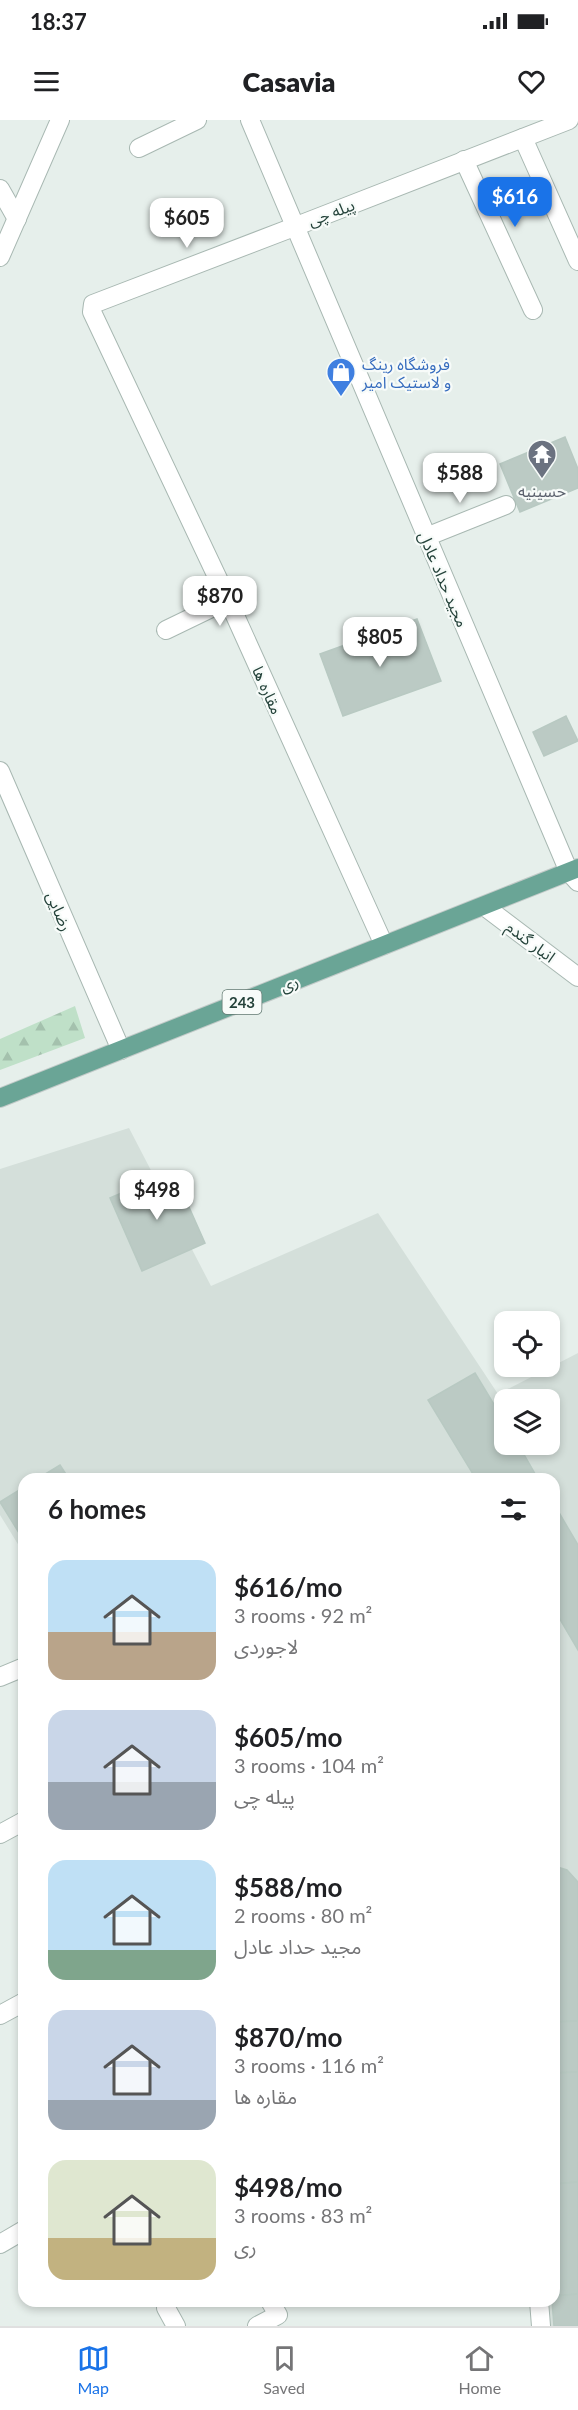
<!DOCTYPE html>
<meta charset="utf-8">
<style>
body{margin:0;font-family:Lato,"Noto Sans Arabic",sans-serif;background:#f6f6f6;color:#202124;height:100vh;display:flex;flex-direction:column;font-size:22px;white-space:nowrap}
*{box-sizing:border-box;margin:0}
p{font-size:20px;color:#757577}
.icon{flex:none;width:33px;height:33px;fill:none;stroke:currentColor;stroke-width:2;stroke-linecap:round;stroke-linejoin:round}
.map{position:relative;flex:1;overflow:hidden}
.drawer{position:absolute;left:18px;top:1353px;width:542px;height:834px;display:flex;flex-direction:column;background:#fff;border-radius:18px;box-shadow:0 3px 9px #0003}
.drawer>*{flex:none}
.fabs{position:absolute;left:494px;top:1191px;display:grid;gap:12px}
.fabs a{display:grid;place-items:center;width:66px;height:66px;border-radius:12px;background:#fff;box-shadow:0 3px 9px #0003;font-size:30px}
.price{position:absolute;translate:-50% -51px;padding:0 14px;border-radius:12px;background:#fff;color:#222;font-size:20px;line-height:39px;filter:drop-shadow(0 2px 3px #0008)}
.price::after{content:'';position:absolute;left:50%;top:36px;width:18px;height:14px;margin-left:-9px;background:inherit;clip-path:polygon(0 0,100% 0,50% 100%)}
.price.selected{background:#1a73e8;color:#fff}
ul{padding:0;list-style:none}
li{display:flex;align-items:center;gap:18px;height:150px;padding:0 30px}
li span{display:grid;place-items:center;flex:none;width:168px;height:120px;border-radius:18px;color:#555}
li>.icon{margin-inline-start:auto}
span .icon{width:72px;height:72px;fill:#fffc;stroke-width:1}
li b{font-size:26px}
h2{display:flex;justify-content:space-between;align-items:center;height:72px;padding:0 30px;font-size:26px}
.status{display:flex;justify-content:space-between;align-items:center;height:42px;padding:0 30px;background:#fff;direction:ltr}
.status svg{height:16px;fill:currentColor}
header{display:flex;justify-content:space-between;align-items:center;height:78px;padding:0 30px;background:#fff;font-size:27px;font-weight:800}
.menu{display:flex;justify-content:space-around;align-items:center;height:84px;border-top:2px solid #e0e0e0;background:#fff;font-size:16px;color:#757577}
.menu a{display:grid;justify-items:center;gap:3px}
.menu .selected{color:#1a73e8}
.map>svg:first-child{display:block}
.built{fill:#d4dfda;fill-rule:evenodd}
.forest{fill:url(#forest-firs)}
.building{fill:#bbcac4;stroke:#b8c9c2;stroke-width:1.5}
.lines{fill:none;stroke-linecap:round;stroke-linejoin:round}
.minor-casing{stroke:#a8b8b2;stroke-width:20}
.tertiary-casing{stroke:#a8b8b2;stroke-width:20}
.primary-casing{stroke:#c2cac8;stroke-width:20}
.minor{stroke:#fff;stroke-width:18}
.tertiary{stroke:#fff;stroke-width:18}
.primary{stroke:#6aa596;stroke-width:18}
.labels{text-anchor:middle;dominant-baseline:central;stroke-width:4.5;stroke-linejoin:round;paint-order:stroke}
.shield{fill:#f7fbf9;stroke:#637a73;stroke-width:1.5}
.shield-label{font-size:15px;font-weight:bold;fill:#24423a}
.street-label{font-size:16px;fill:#24423a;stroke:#f7fbf9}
.shop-label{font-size:16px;fill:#366cbe;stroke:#f7fbf9;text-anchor:start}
.worship-label{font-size:16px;fill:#5b616d;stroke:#f7fbf9}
</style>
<div class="status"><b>18:37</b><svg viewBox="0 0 49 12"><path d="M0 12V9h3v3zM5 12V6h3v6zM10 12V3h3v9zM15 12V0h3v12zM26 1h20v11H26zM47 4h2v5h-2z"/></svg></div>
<header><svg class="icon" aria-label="menu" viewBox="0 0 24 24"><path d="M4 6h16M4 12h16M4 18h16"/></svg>Casavia<svg class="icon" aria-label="heart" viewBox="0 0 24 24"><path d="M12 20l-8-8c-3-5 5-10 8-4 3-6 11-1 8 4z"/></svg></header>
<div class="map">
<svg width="578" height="2206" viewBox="0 0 578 2206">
<defs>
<pattern id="forest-firs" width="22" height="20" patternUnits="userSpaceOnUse" patternTransform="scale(1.5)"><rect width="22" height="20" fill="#bfe0c8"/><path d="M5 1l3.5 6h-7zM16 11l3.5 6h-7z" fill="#a4c1ad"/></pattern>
</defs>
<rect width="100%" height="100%" fill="#e6efeb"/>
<path class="built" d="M129 1008 211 1166 378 1093 498 1274 578 1233V2206H550L548 2181H554V1359H24V1434L0 1395V1049ZM504 1280H549V1324H504Z"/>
<polygon class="forest" points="75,886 85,918 0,950 0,919"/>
<g class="building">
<polygon points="565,317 578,349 578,368 520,392 500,344"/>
<polygon points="417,499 441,561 343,596 320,534"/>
<polygon points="566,596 578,621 544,636 533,612"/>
<polygon points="173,1051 205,1123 142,1151 110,1078"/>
<polygon points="475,1253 504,1301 504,1324 518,1324 538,1359 476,1359 428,1280"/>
<polygon points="60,1345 69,1359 37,1359"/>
<polygon points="24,1367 24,1421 0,1382"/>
<polygon points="554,1384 578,1425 578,1530 554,1489"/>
<polygon points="554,1746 567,1750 578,1762 578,1901 554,1902"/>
<polygon points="578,1901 578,1952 554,1953 554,1902"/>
<polygon points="578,1952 578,2062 554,2064 554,1953"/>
<polygon points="578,2062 578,2174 554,2176 554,2064"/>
<polygon points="578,2174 578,2206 554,2206 552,2181 554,2176"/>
</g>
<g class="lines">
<g class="minor-casing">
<g id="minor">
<polyline points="523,18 578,141"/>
<polyline points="139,28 197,0"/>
<polyline points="464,40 533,190"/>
<polyline points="0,69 17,99"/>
<polyline points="294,107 93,184 92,192 228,480 384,825"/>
<polyline points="426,417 506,385"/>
<polyline points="166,510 228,480"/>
<polyline points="0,651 121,930"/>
<polyline points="0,1557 24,1547"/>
<polyline points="0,1714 24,1701"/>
<polyline points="0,1895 24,1882"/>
<polyline points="0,2124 24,2110"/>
<polyline points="539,2181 541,2206"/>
<polyline points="166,2188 176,2206"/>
<polyline points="257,2206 278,2195 270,2181"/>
</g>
</g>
<g class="tertiary-casing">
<g id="tertiary">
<polyline points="250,0 569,752 578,762"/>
<polyline points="294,107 569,0"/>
<polyline points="0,137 60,0"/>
<polyline points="484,786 578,857"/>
</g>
</g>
<g class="primary-casing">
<polyline id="primary" points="0,978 578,748"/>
</g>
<use href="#minor" class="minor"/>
<use href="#tertiary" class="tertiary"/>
<use href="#primary" class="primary"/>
</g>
<defs>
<g id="shop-pin" transform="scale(1.5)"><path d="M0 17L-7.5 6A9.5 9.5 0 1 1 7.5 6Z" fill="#3f7fe0" stroke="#f7fbf9"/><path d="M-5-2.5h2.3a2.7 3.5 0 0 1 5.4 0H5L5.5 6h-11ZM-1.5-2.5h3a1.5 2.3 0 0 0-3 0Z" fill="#fff"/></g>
<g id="temple-pin" transform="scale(1.5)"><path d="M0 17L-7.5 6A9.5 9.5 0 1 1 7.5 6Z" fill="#6b7280" stroke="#f7fbf9"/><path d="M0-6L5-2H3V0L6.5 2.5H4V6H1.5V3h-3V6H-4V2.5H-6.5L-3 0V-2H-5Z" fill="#fff"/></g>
</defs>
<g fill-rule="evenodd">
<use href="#shop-pin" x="341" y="252"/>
<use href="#temple-pin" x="542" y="334"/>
</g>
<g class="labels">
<rect class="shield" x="222.5" y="870" width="39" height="24" rx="4.5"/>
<g class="shield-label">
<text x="242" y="882">243</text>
</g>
<g class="street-label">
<text transform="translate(331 92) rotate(-21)">پیله چی</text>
<text transform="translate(444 459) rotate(67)">مجید حداد عادل</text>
<text transform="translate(268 570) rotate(66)">مقاره ها</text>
<text transform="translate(60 791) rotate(67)">رضایی</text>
<text transform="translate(531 821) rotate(37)">انبار گندم</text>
<text transform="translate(289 863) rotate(-22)">ری</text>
</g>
<g class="shop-label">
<text x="362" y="243">فروشگاه رینگ<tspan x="362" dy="18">و لاستیک امیر</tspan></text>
</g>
<g class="worship-label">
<text x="542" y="370">حسینیه</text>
</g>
</g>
</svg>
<div class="fabs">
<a><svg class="icon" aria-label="locate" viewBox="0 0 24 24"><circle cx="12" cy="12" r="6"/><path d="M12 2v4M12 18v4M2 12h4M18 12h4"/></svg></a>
<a><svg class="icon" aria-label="layers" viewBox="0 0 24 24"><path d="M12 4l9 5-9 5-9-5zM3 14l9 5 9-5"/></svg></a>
</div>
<b class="price selected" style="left:515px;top:108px">$616</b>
<b class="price" style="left:187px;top:129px">$605</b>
<b class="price" style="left:460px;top:384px">$588</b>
<b class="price" style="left:220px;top:507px">$870</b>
<b class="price" style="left:380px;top:548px">$805</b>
<b class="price" style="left:157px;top:1101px">$498</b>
<section class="drawer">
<h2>6 homes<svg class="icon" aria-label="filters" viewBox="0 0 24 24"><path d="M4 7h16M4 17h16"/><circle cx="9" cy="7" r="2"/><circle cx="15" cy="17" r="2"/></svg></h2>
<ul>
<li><span style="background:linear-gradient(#bfe0f5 60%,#b9a48a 0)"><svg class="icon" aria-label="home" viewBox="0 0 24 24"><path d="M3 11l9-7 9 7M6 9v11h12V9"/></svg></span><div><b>$616/mo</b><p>3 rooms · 92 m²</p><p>لاجوردی</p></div></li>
<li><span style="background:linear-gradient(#c9d6e8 60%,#9aa5b1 0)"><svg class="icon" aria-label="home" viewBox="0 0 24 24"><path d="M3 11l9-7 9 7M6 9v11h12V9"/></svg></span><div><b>$605/mo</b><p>3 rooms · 104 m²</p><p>پیله چی</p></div></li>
<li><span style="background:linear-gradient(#bfe0f5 75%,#7fa58c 0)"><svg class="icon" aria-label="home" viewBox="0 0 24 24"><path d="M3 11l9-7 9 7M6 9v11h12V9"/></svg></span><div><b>$588/mo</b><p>2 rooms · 80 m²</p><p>مجید حداد عادل</p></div></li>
<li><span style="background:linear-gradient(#c9d6e8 75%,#9aa5b1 0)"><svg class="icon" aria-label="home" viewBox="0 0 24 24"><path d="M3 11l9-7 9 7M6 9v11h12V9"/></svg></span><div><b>$870/mo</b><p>3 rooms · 116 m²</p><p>مقاره ها</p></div></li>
<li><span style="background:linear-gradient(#dfe7d0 65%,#c2b280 0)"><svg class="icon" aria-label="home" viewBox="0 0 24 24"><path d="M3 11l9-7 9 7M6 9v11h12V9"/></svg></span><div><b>$498/mo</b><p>3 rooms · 83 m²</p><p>ری</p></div></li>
</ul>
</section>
</div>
<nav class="menu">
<a class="selected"><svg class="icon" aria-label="map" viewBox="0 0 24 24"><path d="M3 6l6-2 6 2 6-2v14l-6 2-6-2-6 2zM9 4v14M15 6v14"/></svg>Map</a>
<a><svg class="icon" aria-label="saved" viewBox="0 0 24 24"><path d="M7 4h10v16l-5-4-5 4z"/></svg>Saved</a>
<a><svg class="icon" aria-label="home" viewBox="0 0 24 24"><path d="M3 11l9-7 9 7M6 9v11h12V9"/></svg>Home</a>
</nav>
